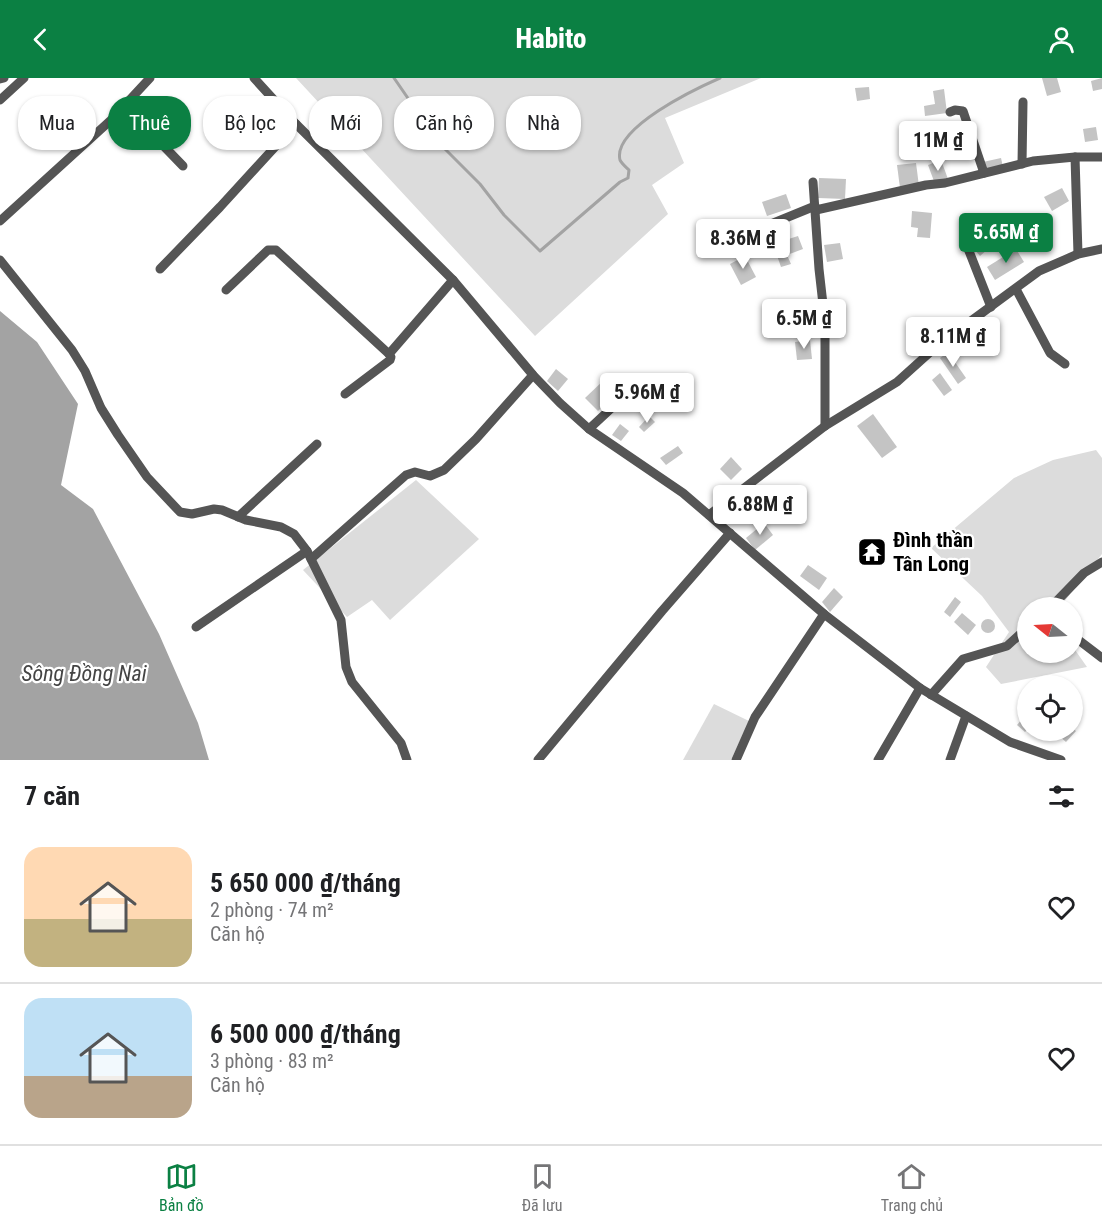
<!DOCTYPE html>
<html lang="vi">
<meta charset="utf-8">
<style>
body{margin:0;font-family:"Roboto Condensed",sans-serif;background:#f6f6f6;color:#202124;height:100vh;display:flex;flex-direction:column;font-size:22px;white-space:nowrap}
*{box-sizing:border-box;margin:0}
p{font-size:20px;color:#757577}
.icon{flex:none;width:33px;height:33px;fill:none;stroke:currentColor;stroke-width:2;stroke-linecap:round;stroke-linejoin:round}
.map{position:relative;height:682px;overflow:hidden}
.drawer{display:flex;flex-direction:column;background:#fff;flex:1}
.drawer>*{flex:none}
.hud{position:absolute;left:18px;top:18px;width:600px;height:54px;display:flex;gap:12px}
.needle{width:39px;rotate:288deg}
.fabs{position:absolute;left:1017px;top:519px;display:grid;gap:12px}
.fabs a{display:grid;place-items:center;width:66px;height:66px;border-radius:50%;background:#fff;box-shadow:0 2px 4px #0004;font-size:30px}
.price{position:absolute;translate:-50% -51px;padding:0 14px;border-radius:6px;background:#fff;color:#222;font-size:20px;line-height:39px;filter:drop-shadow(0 2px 3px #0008)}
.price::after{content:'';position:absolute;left:50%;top:36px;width:18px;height:14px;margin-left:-9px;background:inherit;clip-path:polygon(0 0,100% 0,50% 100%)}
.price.active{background:#0b8043;color:#fff}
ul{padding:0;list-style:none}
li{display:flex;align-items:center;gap:18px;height:150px;padding:0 24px}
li+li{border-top:2px solid #e0e0e0}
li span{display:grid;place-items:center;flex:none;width:168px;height:120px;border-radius:18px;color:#555}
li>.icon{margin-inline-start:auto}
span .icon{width:72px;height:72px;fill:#fffc;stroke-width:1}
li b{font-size:26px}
h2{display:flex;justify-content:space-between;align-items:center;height:72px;padding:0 24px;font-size:26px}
.tag{padding:0 21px;border-radius:24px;background:#fff;box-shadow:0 2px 4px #0004;font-size:21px;line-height:54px}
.tag.active{background:#0b8043;color:#fff}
header{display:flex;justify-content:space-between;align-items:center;height:78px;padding:0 24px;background:#0b8043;color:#fff;font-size:27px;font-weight:800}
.tab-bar{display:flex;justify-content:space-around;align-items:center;height:84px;border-top:2px solid #e0e0e0;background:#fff;font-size:16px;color:#757577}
.tab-bar a{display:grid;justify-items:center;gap:3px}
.tab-bar .active{color:#0b8043}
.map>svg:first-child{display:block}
.green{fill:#dcdcdc}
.water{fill:#a3a3a3}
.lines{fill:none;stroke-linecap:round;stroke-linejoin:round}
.stream{stroke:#a3a3a3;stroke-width:3}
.building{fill:#c4c4c4}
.minor{stroke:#555;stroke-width:9}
.labels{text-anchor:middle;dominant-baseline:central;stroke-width:4.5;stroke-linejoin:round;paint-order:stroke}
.poi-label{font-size:21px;font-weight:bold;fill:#000;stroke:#fff;text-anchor:start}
.water-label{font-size:22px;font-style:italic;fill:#444;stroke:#fff}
</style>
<header><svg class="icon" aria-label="back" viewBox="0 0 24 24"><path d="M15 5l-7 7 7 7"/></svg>Habito<svg class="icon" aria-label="person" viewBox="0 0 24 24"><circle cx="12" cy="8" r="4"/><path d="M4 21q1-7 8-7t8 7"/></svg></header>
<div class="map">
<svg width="1102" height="682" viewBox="0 0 1102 682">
<rect width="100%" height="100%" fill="#fff"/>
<g class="green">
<polygon points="296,0 761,0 665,40 684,85 652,107 668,136 535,258"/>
<polygon points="1096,372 1102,380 1102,476 1060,529 1028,530 1028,574 1072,574 1073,569 1087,589 1001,606 986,589 1009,554 982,518 931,470 1014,400 1053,382"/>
<polygon points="416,402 479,461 390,542 372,522 347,539 303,492"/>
<polygon points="714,626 749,643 731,682 683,682"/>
</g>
<polygon class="water" points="0,233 37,264 78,326 61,407 93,431 159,556 198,645 209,682 0,682"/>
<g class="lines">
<path class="stream" d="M394 0 425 45 446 72 480 106 504 137 540 173 620 104 628 100 629 92C626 89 622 86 620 82 612 50 697 10 720 0"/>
</g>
<g class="building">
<polygon points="1042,0 1057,0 1061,14 1047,18"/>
<polygon points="1102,0 1102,11 1093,13 1091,3"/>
<polygon points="869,9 870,21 857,23 855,10"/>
<polygon points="944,11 947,35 925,38 924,28 935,26 933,13"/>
<polygon points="1096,49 1098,62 1085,64 1083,51"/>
<polygon points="1001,80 1003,89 985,93 983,84"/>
<polygon points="941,82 948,101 935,106 928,87"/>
<polygon points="916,85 919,108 900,110 897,87"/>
<polygon points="819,100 846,101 845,121 818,120"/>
<polygon points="1062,110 1069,123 1052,133 1044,119"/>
<polygon points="786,116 791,130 767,138 762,124"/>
<polygon points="912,133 932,135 930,160 917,159 918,150 911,149"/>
<polygon points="981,147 996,164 980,178 966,161"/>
<polygon points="798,158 803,171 787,177 791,186 781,189 773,166"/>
<polygon points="840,165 843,181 827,184 824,167"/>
<polygon points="1016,171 1024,184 995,202 987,189"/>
<polygon points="745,178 756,199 741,207 730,186"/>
<polygon points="790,238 795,250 782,256 776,244"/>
<polygon points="810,262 812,281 797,282 795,264"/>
<polygon points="948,274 966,300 958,306 940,280"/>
<polygon points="556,291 568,301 558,313 547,303"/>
<polygon points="940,295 952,312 944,318 932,302"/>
<polygon points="605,301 618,314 598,333 585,320"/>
<polygon points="873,336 897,369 882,380 857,348"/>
<polygon points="649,338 655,344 644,354 639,349"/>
<polygon points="620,346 629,353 621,363 612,357"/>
<polygon points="678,368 683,375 666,387 660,380"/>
<polygon points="731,379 742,391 731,402 720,391"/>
<polygon points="742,417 755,430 741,445 728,433"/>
<polygon points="764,445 773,457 755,472 746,460"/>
<polygon points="877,461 883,482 867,487 861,466"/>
<polygon points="808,487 827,500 819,512 800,498"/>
<polygon points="834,510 843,519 830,534 822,524"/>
<polygon points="955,519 961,524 950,539 944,534"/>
<polygon points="962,535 976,547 968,557 954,544"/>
<circle cx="988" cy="548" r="7"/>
<polygon points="1028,634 1028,651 1025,654 1017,647"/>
<polygon points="1072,650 1076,653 1066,664 1058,657 1062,652 1072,652"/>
</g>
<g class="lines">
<g class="minor">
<polyline points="254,0 296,46 453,202 533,297 560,325 589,351 683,415 824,536 920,610 1010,664 1061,682"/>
<polyline points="0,1 4,0"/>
<polyline points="0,22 24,0"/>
<polyline points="125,28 183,88"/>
<polyline points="950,34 955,32 963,33 984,95"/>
<polyline points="1022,86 1023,24"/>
<polyline points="813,104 819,191 825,244 825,348"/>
<polyline points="816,132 926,107 945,105 1033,83 1075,79"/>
<polyline points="0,143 111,42 150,0"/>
<polyline points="756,152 815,128"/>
<polyline points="967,168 991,229"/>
<polyline points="1078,176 1075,79 1102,79"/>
<polyline points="0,182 72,272 85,293 101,330 118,357 147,399 180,434 192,436 214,431 222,432 246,442 281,449 294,456 307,473 341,542 346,589 352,604 401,665 407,682"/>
<polyline points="160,191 220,129 296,46"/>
<polyline points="1016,211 1050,275 1065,286"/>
<polyline points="226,212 268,172 276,172 389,276"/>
<polyline points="345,316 390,282 391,279 389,276 453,202"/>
<polyline points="589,351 618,324 630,320 644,319 667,300"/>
<polyline points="709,437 825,348 897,304 937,268 1039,193 1078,176 1102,171"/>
<polyline points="238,439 317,366"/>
<polyline points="311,481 406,397 415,394 430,398 444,392 476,361 533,297"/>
<polyline points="1050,530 1084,495 1102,484"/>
<polyline points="196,549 307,473"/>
<polyline points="1072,557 1102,580"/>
<polyline points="931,617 963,581 1007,568 1028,549"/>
<polyline points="538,682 662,533 730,455"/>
<polyline points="736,682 755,639 824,536"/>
<polyline points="878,682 920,610"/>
<polyline points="950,682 966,638"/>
</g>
</g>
<defs>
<g id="temple-square" transform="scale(1.5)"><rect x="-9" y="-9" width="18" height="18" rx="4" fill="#000" stroke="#fff"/><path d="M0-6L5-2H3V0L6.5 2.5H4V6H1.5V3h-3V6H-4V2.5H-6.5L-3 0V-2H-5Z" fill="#fff"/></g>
</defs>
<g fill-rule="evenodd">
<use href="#temple-square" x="872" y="474"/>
</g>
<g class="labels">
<g class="poi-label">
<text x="893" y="462">Đình thần<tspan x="893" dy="24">Tân Long</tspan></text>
</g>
<g class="water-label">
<text x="84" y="595">Sông Đồng Nai</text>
</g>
</g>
</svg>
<div class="fabs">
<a><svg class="needle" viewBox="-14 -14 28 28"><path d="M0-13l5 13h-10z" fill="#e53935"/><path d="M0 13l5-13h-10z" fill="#757577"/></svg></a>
<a><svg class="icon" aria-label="locate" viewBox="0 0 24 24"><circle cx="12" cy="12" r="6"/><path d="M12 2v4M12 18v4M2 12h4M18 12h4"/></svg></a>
</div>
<b class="price" style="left:938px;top:94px">11M ₫</b>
<b class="price active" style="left:1006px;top:186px">5.65M ₫</b>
<b class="price" style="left:743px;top:192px">8.36M ₫</b>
<b class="price" style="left:804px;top:272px">6.5M ₫</b>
<b class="price" style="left:953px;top:290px">8.11M ₫</b>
<b class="price" style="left:647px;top:346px">5.96M ₫</b>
<b class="price" style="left:760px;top:458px">6.88M ₫</b>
<div class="hud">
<a class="tag">Mua</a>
<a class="tag active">Thuê</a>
<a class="tag">Bộ lọc</a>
<a class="tag">Mới</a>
<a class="tag">Căn hộ</a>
<a class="tag">Nhà</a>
</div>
</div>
<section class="drawer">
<h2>7 căn<svg class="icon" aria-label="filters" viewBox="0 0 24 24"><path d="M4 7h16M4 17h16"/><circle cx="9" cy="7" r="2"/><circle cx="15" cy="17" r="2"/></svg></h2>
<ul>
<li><span style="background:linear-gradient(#ffd9b3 60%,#c2b280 0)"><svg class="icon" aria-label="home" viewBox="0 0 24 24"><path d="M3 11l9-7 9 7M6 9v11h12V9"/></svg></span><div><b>5 650 000 ₫/tháng</b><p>2 phòng · 74 m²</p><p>Căn hộ</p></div><svg class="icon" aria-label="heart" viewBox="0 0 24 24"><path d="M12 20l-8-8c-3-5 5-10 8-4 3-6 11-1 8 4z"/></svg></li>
<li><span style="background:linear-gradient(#bfe0f5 65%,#b9a48a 0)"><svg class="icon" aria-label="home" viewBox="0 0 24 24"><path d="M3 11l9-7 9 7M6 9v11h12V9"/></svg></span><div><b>6 500 000 ₫/tháng</b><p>3 phòng · 83 m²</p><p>Căn hộ</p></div><svg class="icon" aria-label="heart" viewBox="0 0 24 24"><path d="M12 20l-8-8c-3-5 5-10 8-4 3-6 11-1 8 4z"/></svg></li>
</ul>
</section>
<nav class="tab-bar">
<a class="active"><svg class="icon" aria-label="map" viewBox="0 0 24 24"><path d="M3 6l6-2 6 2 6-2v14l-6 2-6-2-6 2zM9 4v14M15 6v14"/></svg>Bản đồ</a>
<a><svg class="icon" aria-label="saved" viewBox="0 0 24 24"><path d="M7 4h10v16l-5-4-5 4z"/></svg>Đã lưu</a>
<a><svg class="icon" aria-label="home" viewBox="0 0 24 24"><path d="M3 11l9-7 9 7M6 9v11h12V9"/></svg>Trang chủ</a>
</nav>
